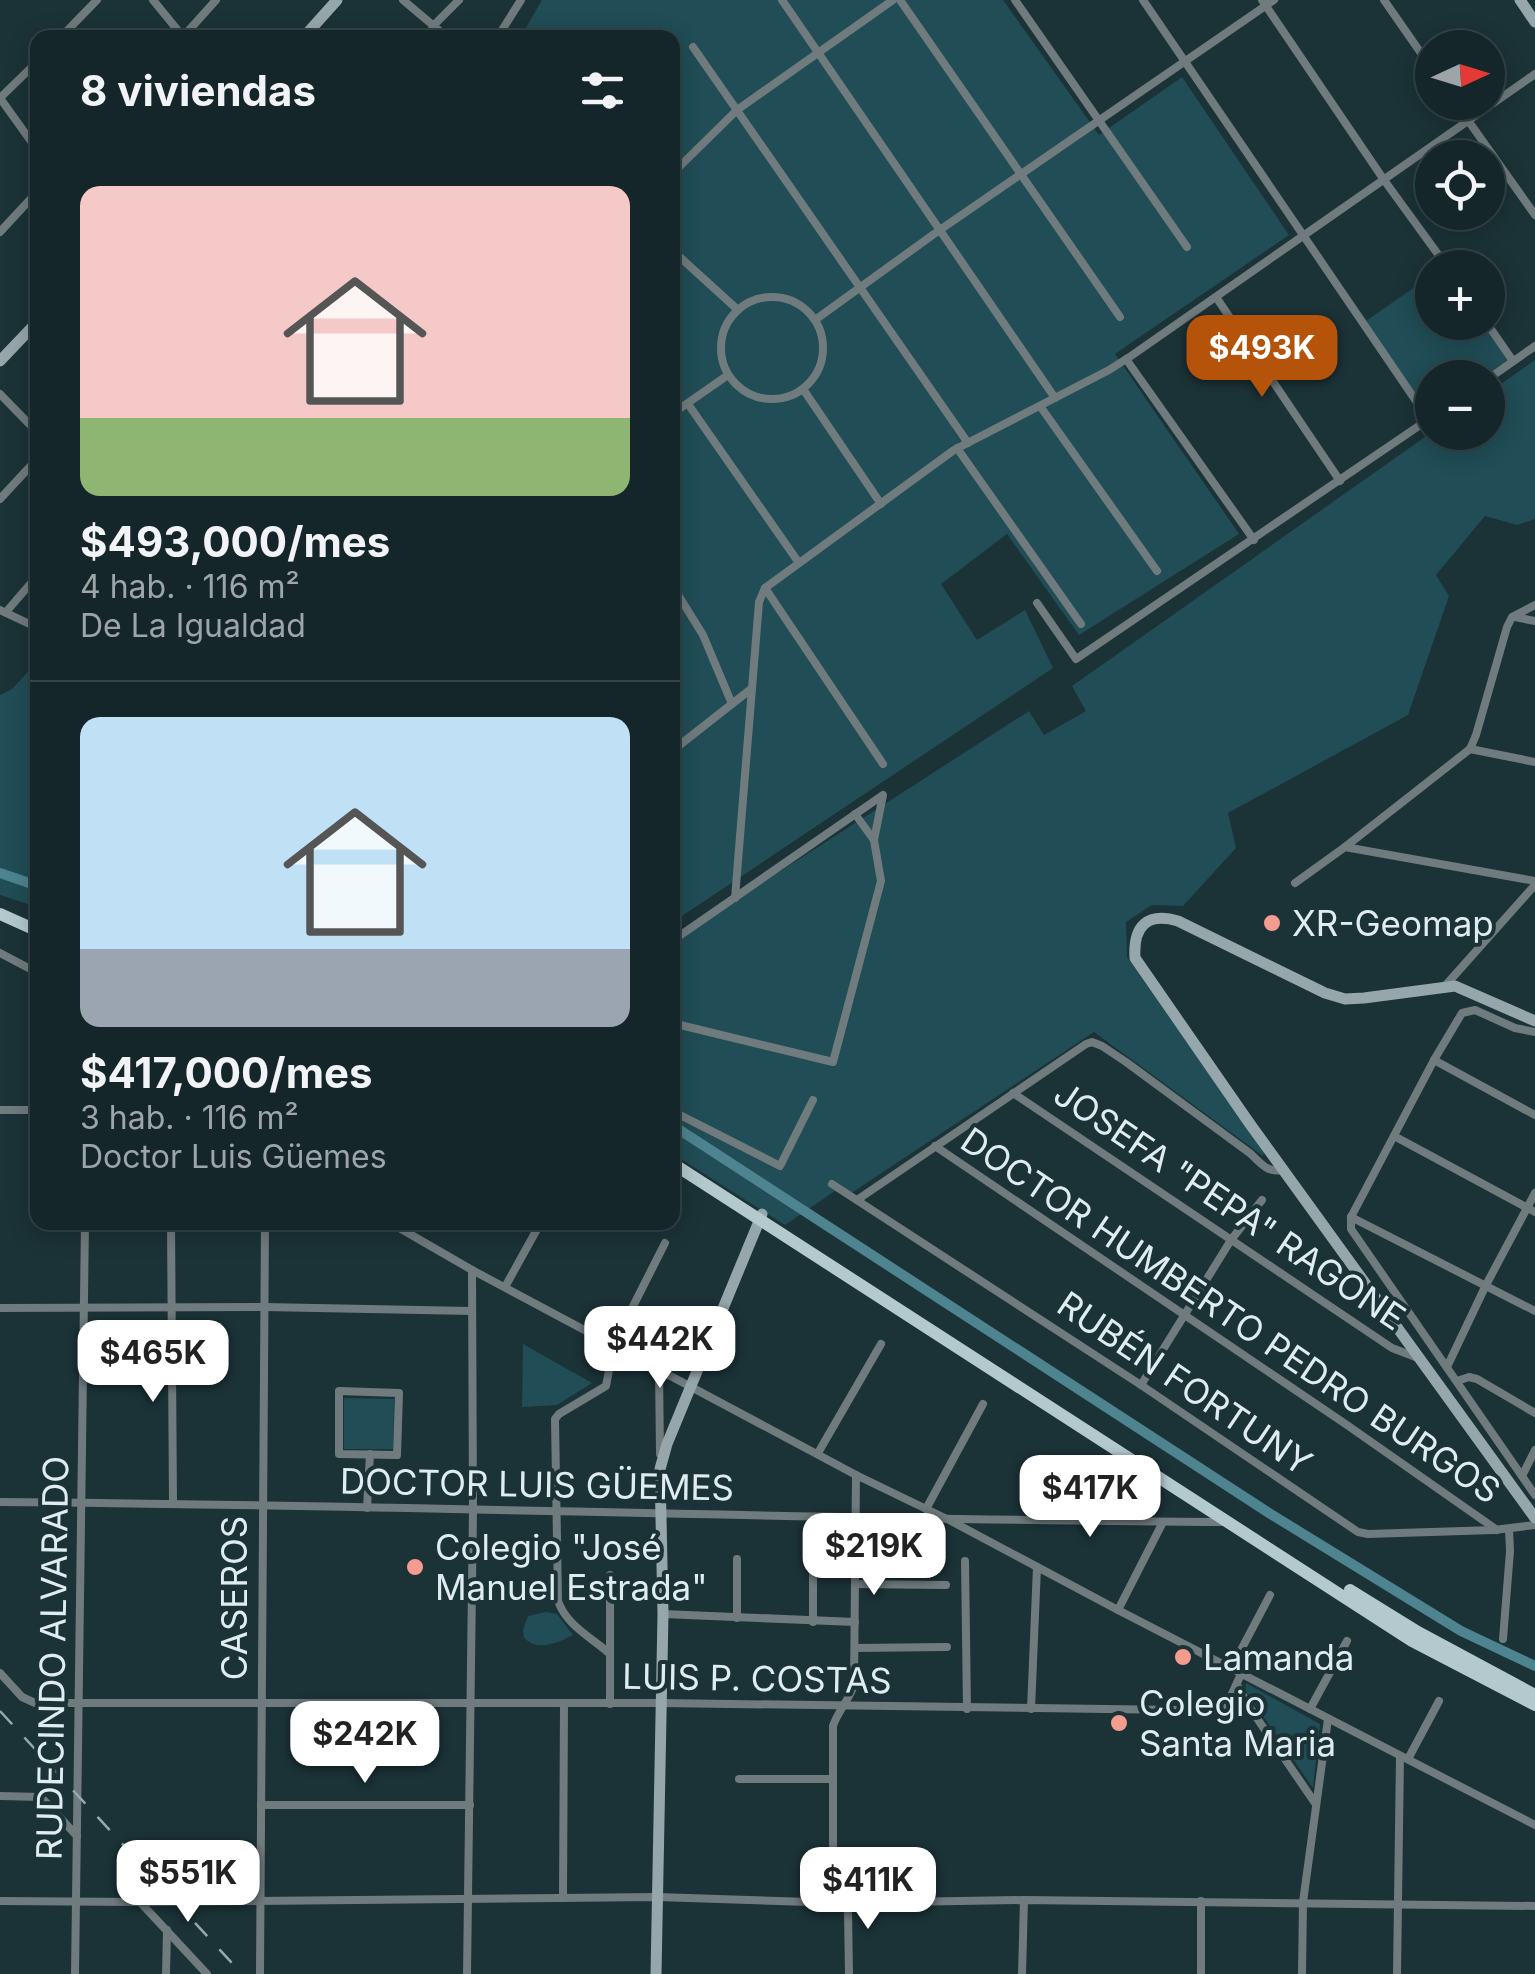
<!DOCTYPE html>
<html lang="es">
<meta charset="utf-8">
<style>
body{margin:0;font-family:Inter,sans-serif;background:#213235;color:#f1f3f6;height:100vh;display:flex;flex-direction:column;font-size:38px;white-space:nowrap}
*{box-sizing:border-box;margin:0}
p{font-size:32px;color:#9da5a8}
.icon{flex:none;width:55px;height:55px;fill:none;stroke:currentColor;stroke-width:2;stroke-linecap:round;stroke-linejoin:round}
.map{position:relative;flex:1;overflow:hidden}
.details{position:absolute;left:30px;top:30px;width:650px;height:1200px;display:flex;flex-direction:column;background:#142629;border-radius:20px;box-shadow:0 5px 25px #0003,0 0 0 2px #334346}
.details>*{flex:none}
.needle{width:65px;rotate:86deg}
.controls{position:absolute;left:1415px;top:30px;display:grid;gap:20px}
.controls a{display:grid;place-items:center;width:90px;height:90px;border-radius:50%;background:#142629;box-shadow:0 5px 25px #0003,0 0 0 2px #334346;font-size:50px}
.price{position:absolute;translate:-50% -85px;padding:0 22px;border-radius:20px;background:#fff;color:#222;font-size:32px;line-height:65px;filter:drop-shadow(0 2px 5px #0008)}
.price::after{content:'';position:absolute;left:50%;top:60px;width:30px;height:22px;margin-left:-15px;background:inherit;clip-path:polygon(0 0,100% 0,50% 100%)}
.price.on{background:#b45309;color:#fff}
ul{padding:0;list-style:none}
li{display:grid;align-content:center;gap:20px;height:530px;padding:0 50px}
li+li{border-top:2px solid #334346}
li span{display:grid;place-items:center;height:310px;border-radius:20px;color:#555}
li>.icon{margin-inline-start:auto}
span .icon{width:180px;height:180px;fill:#fffc;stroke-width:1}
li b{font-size:42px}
h2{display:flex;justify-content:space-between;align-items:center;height:120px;padding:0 50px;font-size:42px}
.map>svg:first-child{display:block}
.green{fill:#204d56}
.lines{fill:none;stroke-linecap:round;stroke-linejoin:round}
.canal{stroke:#4d848f;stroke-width:10}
.street{stroke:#707b7e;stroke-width:8}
.secondary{stroke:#96a7ab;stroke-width:11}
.primary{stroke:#b3c9ce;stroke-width:12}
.rail{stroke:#98a9ac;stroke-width:2.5;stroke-dasharray:18 18;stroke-linecap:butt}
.poi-dot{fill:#f59c91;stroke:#1b3237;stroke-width:4}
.labels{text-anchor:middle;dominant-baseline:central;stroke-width:8;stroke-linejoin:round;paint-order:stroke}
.poi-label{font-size:35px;fill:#e0edf0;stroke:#1b3237;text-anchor:start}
.street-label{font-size:35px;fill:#e0edf0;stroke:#1b3237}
</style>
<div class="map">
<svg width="1535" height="1974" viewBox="0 0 1535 1974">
<rect width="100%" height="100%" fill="#1b3237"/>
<g class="green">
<polygon points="542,0 1003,0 1099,135 1182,77 1289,235 1115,354 1239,534 1079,635 1007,534 941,584 977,640 1025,610 1053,668 673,922 672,38 520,38"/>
<polygon points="1432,275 1432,322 1486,323 1513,361 1488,378 1432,378 1432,417 1429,420 1363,323"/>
<polygon points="1535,360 1535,519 1517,525 1485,516 1436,575 1449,596 1408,715 1228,813 1236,848 1183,906 1152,905 1126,922 1127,957 1264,1152 1263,1156 1094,1032 847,1196 835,1191 785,1225 673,1154 672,941 1029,711 1044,735 1086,711 1072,686 1432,432 1488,432 1488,393"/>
<polygon points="37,662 37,907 0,895 0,695 12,689"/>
<polygon points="523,1344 592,1383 557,1405 522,1407"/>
<polygon points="344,1398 394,1399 393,1449 344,1449"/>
<path d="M546 1612 557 1614 573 1635C557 1643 539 1652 524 1638L523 1630 528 1616Z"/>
<polygon points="1246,1683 1320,1724 1313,1788 1245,1690"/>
</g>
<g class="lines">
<g class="canal">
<polyline points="0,873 38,886"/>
<polyline points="672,1125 1269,1513 1461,1631 1535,1666"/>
</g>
<g class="street">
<polyline points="153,0 184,38"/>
<polyline points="403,0 448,38"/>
<polyline points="782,0 1055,398"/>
<polyline points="900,0 1120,317"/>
<polyline points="1015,0 1187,247"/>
<polyline points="1143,0 1429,420"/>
<polyline points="1262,0 1384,180 1448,268"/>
<polyline points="1384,0 1432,69"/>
<polyline points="60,38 97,0"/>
<polyline points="182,38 216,0"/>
<polyline points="428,38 434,25 459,0"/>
<polyline points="497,38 521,0"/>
<polyline points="693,47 968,443"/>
<polyline points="38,61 0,98 38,151"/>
<polyline points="1455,102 1535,215"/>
<polyline points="672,174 737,110 893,0"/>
<polyline points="0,232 38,191"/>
<polyline points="672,250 738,310"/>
<circle cx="772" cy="348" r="51"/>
<polyline points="1216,297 1340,481"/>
<polyline points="815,320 934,234 1274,0"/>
<polyline points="1486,322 1513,361"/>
<polyline points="1126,359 1254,540"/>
<polyline points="1488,379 1535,346"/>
<polyline points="803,389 881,504"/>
<polyline points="0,394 38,433"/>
<polyline points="688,404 799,563"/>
<polyline points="1040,406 1157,571"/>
<polyline points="672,414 728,375"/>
<polyline points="957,448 1081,624"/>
<polyline points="0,499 38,458"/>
<polyline points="672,585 703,635 732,704"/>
<polyline points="765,588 883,764"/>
<polyline points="1037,603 1076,659 1432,417"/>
<polyline points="0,610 38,628"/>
<polyline points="6,612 38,575"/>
<polyline points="1515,617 1535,621"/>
<polyline points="1470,749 1535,762"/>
<polyline points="672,751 751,689"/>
<polyline points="1345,847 1535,881"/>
<polyline points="1295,883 1345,847 1470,749 1476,735 1507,627 1512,617 1535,605"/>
<polyline points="735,898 759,602 765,588 954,450 1109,370 1131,356 1535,74"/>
<polyline points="672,941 883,795 874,840"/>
<polyline points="0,953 38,973"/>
<polyline points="1445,986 1535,885"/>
<polyline points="672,1023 833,1062 881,881 874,840 855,814"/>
<polyline points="1434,1060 1535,1115"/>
<polyline points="1013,1093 1392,1348 1418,1358"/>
<polyline points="0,1110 38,1110"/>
<polyline points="672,1111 780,1166 813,1100"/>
<polyline points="1394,1136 1535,1212"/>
<polyline points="935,1146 1347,1425 1497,1530"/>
<polyline points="832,1184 1141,1385 1358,1532 1368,1534 1494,1530 1535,1525"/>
<path d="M857 1200 1086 1044 1092 1042 1102 1046 1126 1062 1251 1154C1261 1164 1268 1173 1283 1170"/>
<polyline points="1351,1217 1351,1229 1535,1495"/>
<polyline points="1351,1217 1434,1060 1462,1013 1475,1010 1515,1028 1535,1032"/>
<polyline points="1351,1217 1535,1311"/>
<polyline points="171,1222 173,1503"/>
<polyline points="389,1222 472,1270 856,1475 951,1521 1118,1610 1535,1825"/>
<polyline points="505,1287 541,1222"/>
<polyline points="0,1308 264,1307 472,1311"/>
<polyline points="1447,1367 1486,1285 1535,1193"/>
<polyline points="659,1369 660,1454"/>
<polyline points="1457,1381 1469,1377 1477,1379 1535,1413"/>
<polyline points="1141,1385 1231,1240 1262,1200"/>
<polygon points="339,1391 399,1393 397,1455 339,1454"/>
<polyline points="818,1453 881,1344"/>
<polyline points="1522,1476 1535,1450"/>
<path d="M0 1502C408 1505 817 1520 1225 1522"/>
<polyline points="367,1508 370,1454"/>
<polyline points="926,1509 983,1404"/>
<polyline points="737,1559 737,1618"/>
<polyline points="965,1561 967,1709"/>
<polyline points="610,1575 610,1704"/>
<polyline points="855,1584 946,1585"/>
<polyline points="1118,1610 1163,1522"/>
<polyline points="663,1614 855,1622"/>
<polyline points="813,1622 813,1557"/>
<polyline points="1503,1639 1510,1551 1509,1529"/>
<polyline points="855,1648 947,1647"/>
<path d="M610 1654C591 1637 567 1626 558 1601L555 1419 559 1414 606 1386 614 1344 665 1243"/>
<polyline points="1232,1667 1270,1595"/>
<polyline points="0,1673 22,1697 35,1703 661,1703 1252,1711"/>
<polyline points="1237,1685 1252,1711 1315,1803"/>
<polyline points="1031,1709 1037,1567"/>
<polyline points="1310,1709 1347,1641"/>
<polyline points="1224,1711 1242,1672"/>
<polyline points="1408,1759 1439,1701"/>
<polyline points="739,1779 833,1779"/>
<polyline points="0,1796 41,1797 77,1836"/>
<polyline points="261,1805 470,1805"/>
<polyline points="563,1898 564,1703"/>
<polyline points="0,1901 140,1902 657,1897 842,1903 1024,1900 1535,1906"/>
<polyline points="1201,1901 1201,1974"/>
<polyline points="140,1902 207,1974"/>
<polyline points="75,1974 85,1222"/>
<polyline points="166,1974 167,1930"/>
<polyline points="260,1974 265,1222"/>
<polyline points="467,1974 473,1509 472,1270"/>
<path d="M849 1974 848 1911 836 1895 833 1885V1726C838 1711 849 1700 854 1685L856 1475"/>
<polyline points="1022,1974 1024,1900"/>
<polyline points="1302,1974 1303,1902 1328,1719"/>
<polyline points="1397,1974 1400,1756"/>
</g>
<g class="secondary">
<polyline points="1520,0 1535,22"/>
<polyline points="303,38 337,0"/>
<polyline points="0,361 38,321"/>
<path d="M1535 1021 1455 986 1364 998 1345 999 1325 993 1178 921C1147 912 1133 926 1135 958L1250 1124 1535 1518"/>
<polyline points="656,1974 663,1614 660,1469 667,1444 762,1214"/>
</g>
<g class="primary">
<polyline points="0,914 38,931"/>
<polyline points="672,1163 1412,1641 1535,1705"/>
<polyline points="1350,1590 1418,1632 1535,1695"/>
</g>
<polyline class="rail" points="0,1711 242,1974"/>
</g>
<g class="poi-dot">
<circle cx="1272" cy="923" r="10"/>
<circle cx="415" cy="1567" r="10"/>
<circle cx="1183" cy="1657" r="10"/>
<circle cx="1119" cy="1723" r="10"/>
</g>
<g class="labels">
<g class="poi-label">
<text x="1292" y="923">XR-Geomap</text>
<text x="435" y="1547">Colegio "José<tspan x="435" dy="40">Manuel Estrada"</tspan></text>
<text x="1203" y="1657">Lamanda</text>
<text x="1139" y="1703">Colegio<tspan x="1139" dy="40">Santa Maria</tspan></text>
</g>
<g class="street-label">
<text transform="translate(1230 1205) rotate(34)">JOSEFA "PEPA" RAGONE</text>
<text transform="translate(1231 1315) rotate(34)">DOCTOR HUMBERTO PEDRO BURGOS</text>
<text transform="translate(1185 1383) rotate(34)">RUBÉN FORTUNY</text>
<text transform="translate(537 1484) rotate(1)">DOCTOR LUIS GÜEMES</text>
<text transform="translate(234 1598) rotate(-90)">CASEROS</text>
<text transform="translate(52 1658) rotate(-89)">RUDECINDO ALVARADO</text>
<text transform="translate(757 1678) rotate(1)">LUIS P. COSTAS</text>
</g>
</g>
</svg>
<div class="controls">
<a><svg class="needle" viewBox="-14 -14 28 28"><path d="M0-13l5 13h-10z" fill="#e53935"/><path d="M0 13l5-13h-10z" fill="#9da5a8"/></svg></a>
<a><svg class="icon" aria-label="locate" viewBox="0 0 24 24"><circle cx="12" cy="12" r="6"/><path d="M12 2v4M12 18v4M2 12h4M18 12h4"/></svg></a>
<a>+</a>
<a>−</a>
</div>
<b class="price on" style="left:1262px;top:400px">$493K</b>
<b class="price" style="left:660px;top:1391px">$442K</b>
<b class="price" style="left:153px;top:1405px">$465K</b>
<b class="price" style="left:1090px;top:1540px">$417K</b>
<b class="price" style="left:874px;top:1598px">$219K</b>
<b class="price" style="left:365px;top:1786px">$242K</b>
<b class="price" style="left:188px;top:1925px">$551K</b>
<b class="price" style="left:868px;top:1932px">$411K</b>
<section class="details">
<h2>8 viviendas<svg class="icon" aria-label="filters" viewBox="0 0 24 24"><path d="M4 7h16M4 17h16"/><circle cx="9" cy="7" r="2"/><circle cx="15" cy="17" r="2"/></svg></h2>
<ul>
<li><span style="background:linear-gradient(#f6c9c9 75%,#8fb573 0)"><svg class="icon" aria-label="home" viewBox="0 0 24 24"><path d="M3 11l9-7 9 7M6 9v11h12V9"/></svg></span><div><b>$493,000/mes</b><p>4 hab. · 116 m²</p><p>De La Igualdad</p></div></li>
<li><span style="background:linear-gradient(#bfe0f5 75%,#9aa5b1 0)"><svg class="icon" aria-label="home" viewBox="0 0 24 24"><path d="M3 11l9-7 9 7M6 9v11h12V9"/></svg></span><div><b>$417,000/mes</b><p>3 hab. · 116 m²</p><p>Doctor Luis Güemes</p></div></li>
</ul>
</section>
</div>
